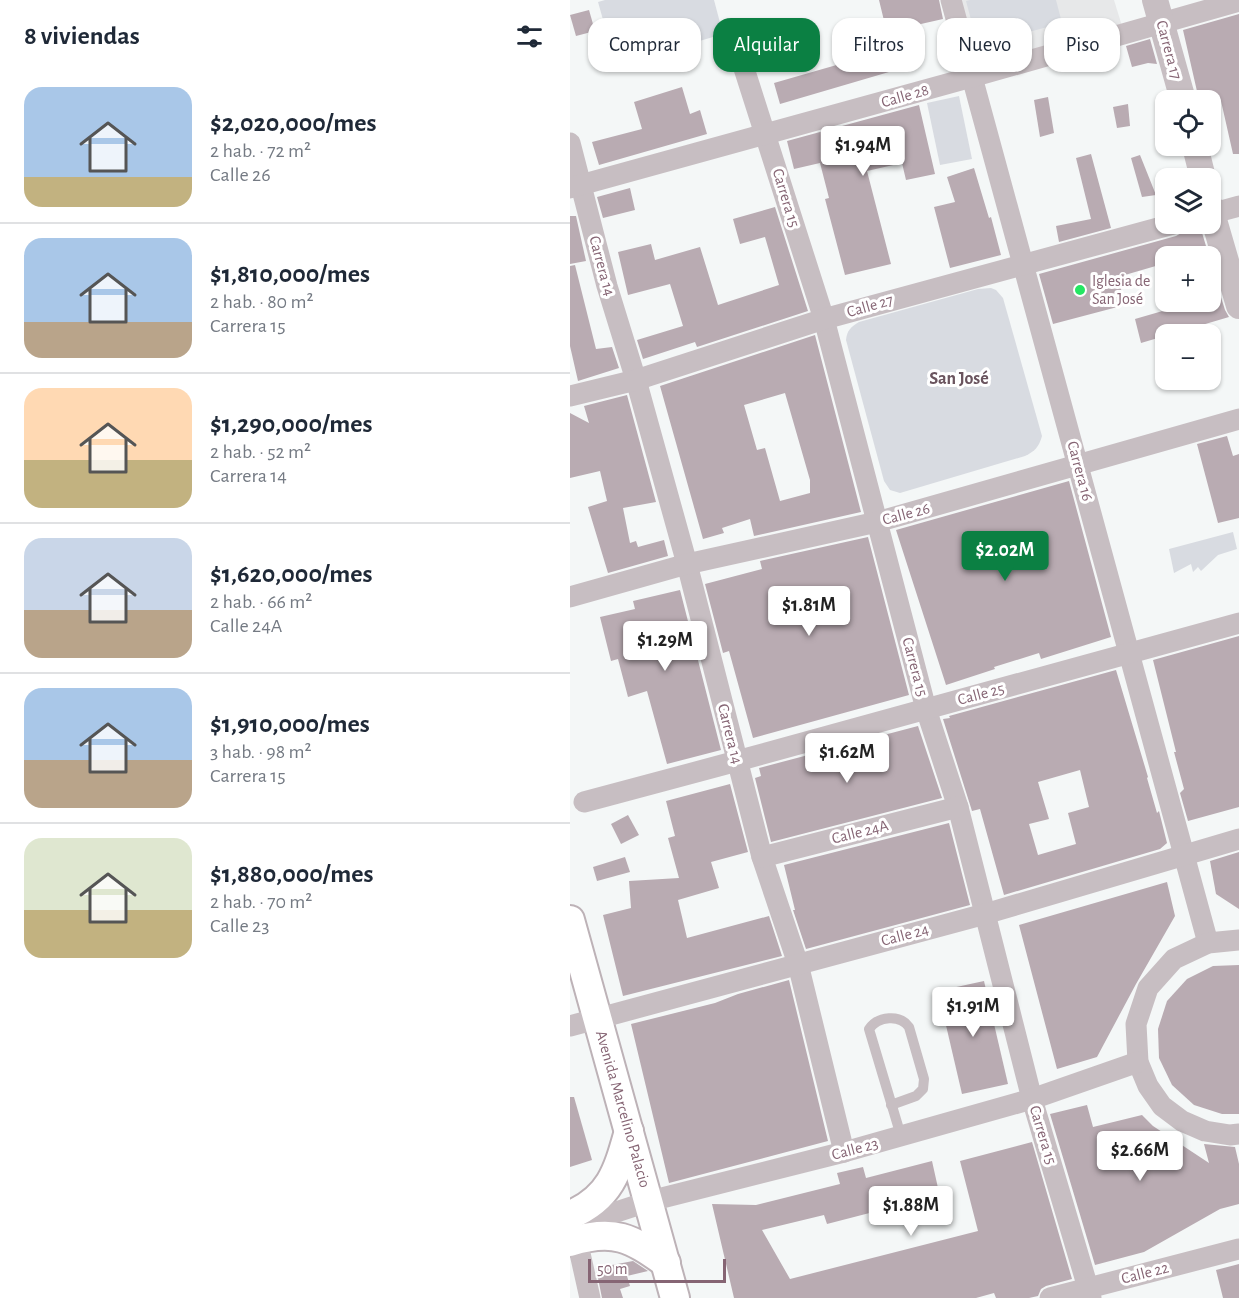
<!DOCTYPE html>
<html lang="es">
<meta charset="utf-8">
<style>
body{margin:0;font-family:"Alegreya Sans",sans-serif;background:#f2f2f3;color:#1f2937;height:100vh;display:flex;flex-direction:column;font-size:22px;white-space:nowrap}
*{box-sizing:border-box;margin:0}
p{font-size:20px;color:#747a83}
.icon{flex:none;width:33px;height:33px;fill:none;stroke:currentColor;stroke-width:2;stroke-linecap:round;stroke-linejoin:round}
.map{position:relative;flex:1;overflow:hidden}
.panel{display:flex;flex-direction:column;background:#fff;width:570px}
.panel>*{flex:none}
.hud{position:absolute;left:18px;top:18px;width:561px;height:54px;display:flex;gap:12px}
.fabs{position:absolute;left:585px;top:90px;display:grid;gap:12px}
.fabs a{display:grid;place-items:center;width:66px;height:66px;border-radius:12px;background:#fff;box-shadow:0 2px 4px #0004;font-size:30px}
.scale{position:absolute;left:18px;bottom:15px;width:138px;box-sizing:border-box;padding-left:6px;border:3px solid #866574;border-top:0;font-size:16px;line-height:21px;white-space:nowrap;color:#866574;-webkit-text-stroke:4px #fff;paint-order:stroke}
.price{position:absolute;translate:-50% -51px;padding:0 14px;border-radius:6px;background:#fff;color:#222;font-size:20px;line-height:39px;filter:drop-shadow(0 2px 3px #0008)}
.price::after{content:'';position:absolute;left:50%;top:36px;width:18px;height:14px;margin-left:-9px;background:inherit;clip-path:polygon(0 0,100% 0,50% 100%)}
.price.on{background:#0b8043;color:#fff}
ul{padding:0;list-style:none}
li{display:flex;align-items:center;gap:18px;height:150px;padding:0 24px}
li+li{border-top:2px solid #e0e1e3}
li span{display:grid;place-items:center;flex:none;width:168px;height:120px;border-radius:18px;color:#555}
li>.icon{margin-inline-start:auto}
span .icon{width:72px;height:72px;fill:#fffc;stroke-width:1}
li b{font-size:26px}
h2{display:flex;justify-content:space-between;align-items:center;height:72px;padding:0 24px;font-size:26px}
.tag{padding:0 21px;border-radius:18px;background:#fff;box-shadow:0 2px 4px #0004;font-size:21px;line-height:54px}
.tag.on{background:#0b8043;color:#fff}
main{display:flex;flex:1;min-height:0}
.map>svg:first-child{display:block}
.built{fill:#e7e8e9}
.green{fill:#d8dbe1}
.building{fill:#b9abb2;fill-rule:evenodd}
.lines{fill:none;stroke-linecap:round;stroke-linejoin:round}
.secondary-casing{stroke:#bdb2b7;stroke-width:32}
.service{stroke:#c7bec2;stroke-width:10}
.minor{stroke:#c7bec2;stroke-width:21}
.tertiary{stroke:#c7bec2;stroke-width:26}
.secondary{stroke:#fff;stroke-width:28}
.poi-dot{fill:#25e663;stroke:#fff;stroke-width:2}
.labels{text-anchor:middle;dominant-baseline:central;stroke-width:6;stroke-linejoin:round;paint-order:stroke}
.street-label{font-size:16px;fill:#866574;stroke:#fff}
.poi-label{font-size:16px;fill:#866574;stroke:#fff;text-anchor:start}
.neighbourhood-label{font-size:18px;font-weight:bold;fill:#6a545e;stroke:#fff}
</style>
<main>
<section class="panel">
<h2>8 viviendas<svg class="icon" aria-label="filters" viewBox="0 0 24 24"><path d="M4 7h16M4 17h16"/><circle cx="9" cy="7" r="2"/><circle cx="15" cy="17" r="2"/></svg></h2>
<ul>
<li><span style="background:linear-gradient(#a9c7e8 75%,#c2b280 0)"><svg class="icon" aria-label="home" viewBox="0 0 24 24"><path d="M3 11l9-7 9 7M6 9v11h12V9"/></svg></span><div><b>$2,020,000/mes</b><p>2 hab. · 72 m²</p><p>Calle 26</p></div></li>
<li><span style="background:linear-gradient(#a9c7e8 70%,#b9a48a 0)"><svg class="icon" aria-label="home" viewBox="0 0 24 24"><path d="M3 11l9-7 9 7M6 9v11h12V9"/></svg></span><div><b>$1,810,000/mes</b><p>2 hab. · 80 m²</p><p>Carrera 15</p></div></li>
<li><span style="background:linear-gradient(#ffd9b3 60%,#c2b280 0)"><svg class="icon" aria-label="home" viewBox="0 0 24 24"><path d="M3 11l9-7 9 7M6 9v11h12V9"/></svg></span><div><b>$1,290,000/mes</b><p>2 hab. · 52 m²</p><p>Carrera 14</p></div></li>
<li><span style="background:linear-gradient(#c9d6e8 60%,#b9a48a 0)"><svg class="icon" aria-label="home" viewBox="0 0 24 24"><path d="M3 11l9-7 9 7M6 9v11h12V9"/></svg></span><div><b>$1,620,000/mes</b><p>2 hab. · 66 m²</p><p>Calle 24A</p></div></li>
<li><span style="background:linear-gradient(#a9c7e8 60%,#b9a48a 0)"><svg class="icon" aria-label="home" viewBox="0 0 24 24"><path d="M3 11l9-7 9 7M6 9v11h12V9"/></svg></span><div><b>$1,910,000/mes</b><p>3 hab. · 98 m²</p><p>Carrera 15</p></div></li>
<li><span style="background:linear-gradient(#dfe7d0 60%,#c2b280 0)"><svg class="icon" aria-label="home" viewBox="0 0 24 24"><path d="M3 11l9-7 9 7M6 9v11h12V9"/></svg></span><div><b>$1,880,000/mes</b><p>2 hab. · 70 m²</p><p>Calle 23</p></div></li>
</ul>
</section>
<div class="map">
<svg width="669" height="1298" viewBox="0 0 669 1298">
<rect width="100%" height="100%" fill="#f4f7f7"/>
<polygon class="built" points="389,0 544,0 552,26 409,68"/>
<g class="green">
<polygon points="35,0 144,0 153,34 46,66 28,2"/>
<polygon points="400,0 486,0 492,23 408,46 396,1"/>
<polygon points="389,96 402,159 370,165 357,103"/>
<path d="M421 288 426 290 433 298 472 436C469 447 465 451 455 456L330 493 320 490 314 481 276 340C277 330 281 327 289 322L408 289Z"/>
<polygon points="663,532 667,549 648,555 631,571 628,567 623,572 621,564 604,573 599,549"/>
</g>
<g class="building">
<polygon points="309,0 369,0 373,19 342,26 353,62 210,104 204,83 277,62 272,46 317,33"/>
<polygon points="19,10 25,31 6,36 0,15"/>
<polygon points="669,14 669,154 663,154 651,101 640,103 640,100 629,100 613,30"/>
<polygon points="580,39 587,64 578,63 562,67 556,46"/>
<polygon points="112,87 120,114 130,110 137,134 29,165 22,142 72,129 64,102"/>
<polygon points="478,97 484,133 470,137 464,100"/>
<polygon points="558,104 560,126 547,128 543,107"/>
<polygon points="349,105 365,174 336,180 332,163 297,171 321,264 275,275 255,199 259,198 250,163 224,169 217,141"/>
<polygon points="521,154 541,228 489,242 486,226 521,219 506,158"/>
<polygon points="570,155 586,195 572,197 561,158"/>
<polygon points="404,168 419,218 421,217 431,255 380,268 364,207 385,202 377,177"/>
<polygon points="60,188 65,210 33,218 27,197"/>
<polygon points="205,207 238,311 127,347 125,342 73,359 67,340 113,326 100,284 58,295 48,252 81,244 85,260 130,247 148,305 209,285 195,237 170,244 163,219"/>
<polygon points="0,216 6,216 16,261 0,264"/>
<polygon points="630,226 639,256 596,256 596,263 548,277 555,305 483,324 469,274 606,236 613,232"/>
<polygon points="640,262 655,310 659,317 571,343 565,319 596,310 593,302 640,302"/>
<polygon points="5,265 26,349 42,347 49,368 8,381 0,346 0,266"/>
<path d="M245 335 291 512 184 536 180 519 152 528 154 533 133 539 90 386ZM215 393 240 480V493L210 501 195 448 187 450 174 405Z"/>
<polygon points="57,395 86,502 53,508 60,543 66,541 68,547 94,540 98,556 38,573 18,507 37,501 30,471 0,478 0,413 19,423 14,406"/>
<polygon points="657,436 663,456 669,454 669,518 648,523 627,444"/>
<polygon points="499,481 541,637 471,659 469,653 424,667 425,669 376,685 326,530"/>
<polygon points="298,537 339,695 183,738 159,651 153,653 135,584 192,569 190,561"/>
<polygon points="110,590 151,750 97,764 77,691 58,697 48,659 41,661 30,617 65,609 63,601"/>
<polygon points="669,636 669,807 618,821 610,793 614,789 604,752 606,752 583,660"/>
<path d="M546 670 578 777 577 778 587 813 589 811 597 843 590 849 434 895 410 809 402 811 373 719 380 718 379 716ZM510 770 519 807 498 813 506 844 468 855 459 824 479 819 468 782Z"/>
<polygon points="348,726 372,798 201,842 185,778 191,776 189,768"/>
<polygon points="160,784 178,852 141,862 149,888 108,900 117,938 199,916 212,956 53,996 33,915 61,908 59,881 109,878 98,838 105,836 96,801"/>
<polygon points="58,815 69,835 51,844 41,824"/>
<polygon points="379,823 400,905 236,949 223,910 225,910 214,865"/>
<polygon points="669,852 669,909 646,894 640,861"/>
<polygon points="55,857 60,872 27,881 23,867"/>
<polygon points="597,882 605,916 566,984 527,1057 487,1069 449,925"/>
<polygon points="669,965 669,1114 652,1114 624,1105 602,1085 589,1058 588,1029 597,1001 617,979 643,966"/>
<polygon points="219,980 258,1141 99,1183 61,1024 145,1003 168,994"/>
<polygon points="414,981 438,1084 392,1094 368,991"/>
<polygon points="0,1097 4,1097 22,1160 0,1167"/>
<polygon points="517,1105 523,1127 572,1115 583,1126 639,1163 634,1144 665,1147 669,1164 669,1204 650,1209 574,1252 525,1265 480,1114"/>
<polygon points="462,1142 502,1279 476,1286 471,1289 468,1296 459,1298 426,1298 424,1293 406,1298 164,1298 142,1204 186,1205 270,1184 267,1173 293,1167 296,1178 362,1161 368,1188 313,1202 315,1209 257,1224 254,1215 192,1230 220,1279 408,1231 390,1161"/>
<polygon points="63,1261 78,1271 57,1276 60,1286 50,1289 53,1298 32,1298 26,1268"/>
<polygon points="669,1264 669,1298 653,1298 646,1270"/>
</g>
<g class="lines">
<g class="secondary-casing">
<g id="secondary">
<polyline points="0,920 105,1298"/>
<path d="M0 1215C41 1198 48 1170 59 1131"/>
<path d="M0 1242C44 1228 61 1238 96 1263"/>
</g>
</g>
<path class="service" d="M321 1105 346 1096 353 1089 354 1079 339 1027C330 1014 308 1016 299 1029L331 1136"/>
<g class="minor">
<polyline points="381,0 638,943"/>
<polyline points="164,37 254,319 356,709 388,807 462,1099 521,1298"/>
<polyline points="0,143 37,286 66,380 117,564 192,857 228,964 274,1152"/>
<polyline points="0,188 402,77 669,1"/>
<polyline points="640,214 669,206"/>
<polyline points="0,396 66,380 254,319 603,224"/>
<polyline points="0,597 117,564 307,522 669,419"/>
<polyline points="14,802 167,761 669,623"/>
<polyline points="192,857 388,807"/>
<polyline points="669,940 638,943 604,959 578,988 566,1024 568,1062 578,1086 592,1106 612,1121 635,1131 660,1135 669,1134"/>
<polyline points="0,1026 415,914 669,839"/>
<polyline points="20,1298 7,1240 24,1221 34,1216 80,1201 274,1152 462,1099 568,1062"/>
<polyline points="480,1298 669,1249"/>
</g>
<g class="tertiary">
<polyline points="585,0 613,100"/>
<polyline points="625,146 633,178"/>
<polyline points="640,206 669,306"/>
</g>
<use href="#secondary" class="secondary"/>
</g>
<circle class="poi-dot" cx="510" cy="290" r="6"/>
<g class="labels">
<g class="street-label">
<text transform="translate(599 50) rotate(75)">Carrera 17</text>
<text transform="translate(335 96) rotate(-16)">Calle 28</text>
<text transform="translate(216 198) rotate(73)">Carrera 15</text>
<text transform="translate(32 266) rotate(75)">Carrera 14</text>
<text transform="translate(300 306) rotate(-16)">Calle 27</text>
<text transform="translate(510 471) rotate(75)">Carrera 16</text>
<text transform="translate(336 514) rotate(-15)">Calle 26</text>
<text transform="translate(345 667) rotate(75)">Carrera 15</text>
<text transform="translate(411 694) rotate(-15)">Calle 25</text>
<text transform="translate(160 734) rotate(76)">Carrera 14</text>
<text transform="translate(290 832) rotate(-14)">Calle 24A</text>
<text transform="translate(335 935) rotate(-15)">Calle 24</text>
<text transform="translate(53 1109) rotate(74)">Avenida Marcelino Palacio</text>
<text transform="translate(473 1135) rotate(73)">Carrera 15</text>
<text transform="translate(285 1149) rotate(-15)">Calle 23</text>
<text transform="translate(575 1273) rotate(-14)">Calle 22</text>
</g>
<g class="poi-label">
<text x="522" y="281">Iglesia de<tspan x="522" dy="18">San José</tspan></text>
</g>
<g class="neighbourhood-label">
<text x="389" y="379">San José</text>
</g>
</g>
</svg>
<div class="fabs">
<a><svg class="icon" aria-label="locate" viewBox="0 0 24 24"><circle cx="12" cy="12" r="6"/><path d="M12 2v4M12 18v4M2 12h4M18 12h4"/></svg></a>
<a><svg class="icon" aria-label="layers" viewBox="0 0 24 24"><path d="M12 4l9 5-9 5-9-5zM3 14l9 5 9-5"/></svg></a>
<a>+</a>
<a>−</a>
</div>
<div class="scale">50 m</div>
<b class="price" style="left:293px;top:177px">$1.94M</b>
<b class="price on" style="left:435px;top:582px">$2.02M</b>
<b class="price" style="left:239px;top:637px">$1.81M</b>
<b class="price" style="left:95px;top:672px">$1.29M</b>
<b class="price" style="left:277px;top:784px">$1.62M</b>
<b class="price" style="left:403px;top:1038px">$1.91M</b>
<b class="price" style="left:570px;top:1182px">$2.66M</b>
<b class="price" style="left:341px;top:1237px">$1.88M</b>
<div class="hud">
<a class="tag">Comprar</a>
<a class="tag on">Alquilar</a>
<a class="tag">Filtros</a>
<a class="tag">Nuevo</a>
<a class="tag">Piso</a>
</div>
</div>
</main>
